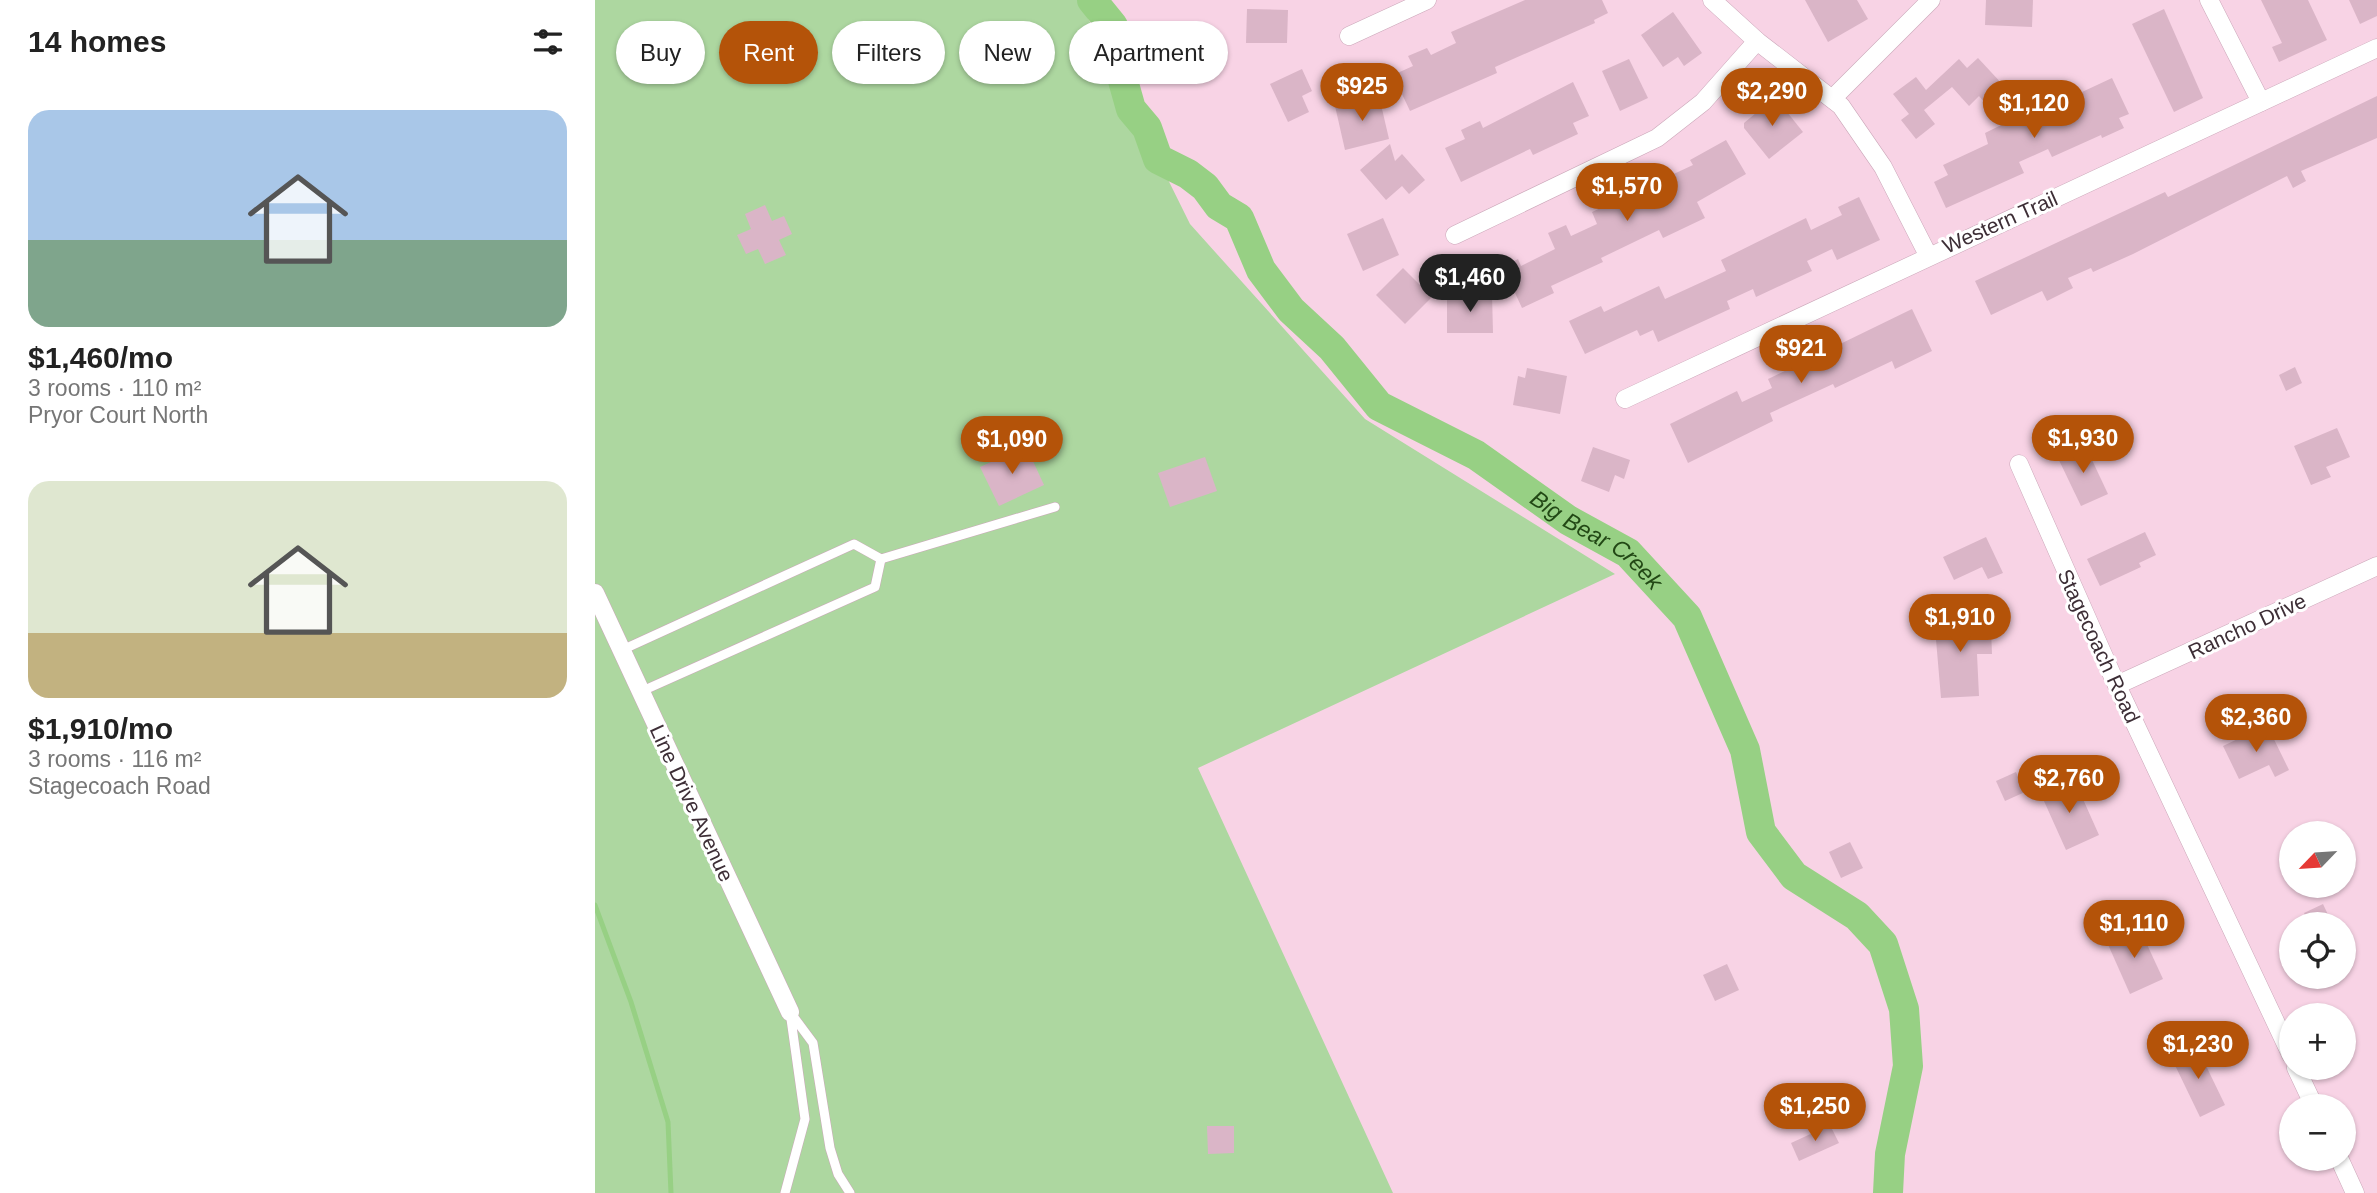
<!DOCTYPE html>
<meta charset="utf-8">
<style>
body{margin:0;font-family:Arial,sans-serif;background:#f6f6f6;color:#222;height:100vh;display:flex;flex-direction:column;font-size:26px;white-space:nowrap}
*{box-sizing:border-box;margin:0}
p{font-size:23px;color:#767676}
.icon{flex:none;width:38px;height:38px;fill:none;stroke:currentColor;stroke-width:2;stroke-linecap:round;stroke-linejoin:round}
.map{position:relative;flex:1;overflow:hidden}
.details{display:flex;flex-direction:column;background:#fff;width:595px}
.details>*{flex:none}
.banner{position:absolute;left:21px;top:21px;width:665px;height:63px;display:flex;gap:14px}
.needle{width:46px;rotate:245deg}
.controls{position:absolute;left:1684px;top:821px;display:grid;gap:14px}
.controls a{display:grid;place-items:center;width:77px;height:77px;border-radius:50%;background:#fff;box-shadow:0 2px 5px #0004;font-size:35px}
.price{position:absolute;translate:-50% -60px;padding:0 16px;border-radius:24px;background:#b45309;color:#fff;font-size:23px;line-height:46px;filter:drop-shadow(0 2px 4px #0008)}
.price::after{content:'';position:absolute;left:50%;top:42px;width:21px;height:16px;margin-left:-10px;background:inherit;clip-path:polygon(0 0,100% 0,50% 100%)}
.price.current{background:#222;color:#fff}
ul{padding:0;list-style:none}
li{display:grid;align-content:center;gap:14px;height:371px;padding:0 28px}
li span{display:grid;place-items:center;height:217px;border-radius:21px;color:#555}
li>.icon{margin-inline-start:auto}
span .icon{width:126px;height:126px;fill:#fffc;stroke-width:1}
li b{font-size:30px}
h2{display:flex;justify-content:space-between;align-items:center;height:84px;padding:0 28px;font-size:30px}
.chip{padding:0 24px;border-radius:32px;background:#fff;box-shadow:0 2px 5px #0004;font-size:24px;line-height:63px}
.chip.current{background:#b45309;color:#fff}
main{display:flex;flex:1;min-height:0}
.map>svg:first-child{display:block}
.green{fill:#add7a0}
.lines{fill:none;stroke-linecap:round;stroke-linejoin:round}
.stream{stroke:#97d084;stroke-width:5}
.river{stroke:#97d084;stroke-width:30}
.building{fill:#dab5c7}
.service-casing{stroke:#cba7b9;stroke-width:10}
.minor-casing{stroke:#cba7b9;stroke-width:19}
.service{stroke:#fff;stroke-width:9}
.minor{stroke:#fff;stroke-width:18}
.labels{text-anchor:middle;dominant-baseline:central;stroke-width:6;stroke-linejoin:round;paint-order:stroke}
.street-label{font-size:21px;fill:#3d2e36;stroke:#fff}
.water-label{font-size:23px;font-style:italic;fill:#224815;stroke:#fff}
</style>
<main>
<section class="details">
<h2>14 homes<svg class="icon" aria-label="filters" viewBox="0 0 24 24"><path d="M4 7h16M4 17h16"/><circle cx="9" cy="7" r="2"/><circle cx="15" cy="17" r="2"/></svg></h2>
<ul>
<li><span style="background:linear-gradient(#a9c7e8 60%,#7fa58c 0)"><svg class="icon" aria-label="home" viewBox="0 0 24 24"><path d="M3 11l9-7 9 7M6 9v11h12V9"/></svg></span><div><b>$1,460/mo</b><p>3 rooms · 110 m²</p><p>Pryor Court North</p></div></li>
<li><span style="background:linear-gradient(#dfe7d0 70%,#c2b280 0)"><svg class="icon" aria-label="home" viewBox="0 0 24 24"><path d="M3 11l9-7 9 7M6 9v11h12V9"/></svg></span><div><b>$1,910/mo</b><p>3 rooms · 116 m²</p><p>Stagecoach Road</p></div></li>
</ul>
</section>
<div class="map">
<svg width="1782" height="1193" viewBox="0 0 1782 1193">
<rect width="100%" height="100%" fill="#f8d3e5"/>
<polygon class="green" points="0,0 484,0 595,224 770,419 1020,574 603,768 798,1193 0,1193"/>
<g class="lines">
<polyline class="stream" points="0,905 36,1002 73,1122 76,1193"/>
<path class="river" id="s1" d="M497 0 518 26 520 52 536 109 552 128 563 159 593 174 610 187 624 206 644 218 666 270 696 310 737 348 784 406 881 455 973 520 1033 553 1092 617 1150 750 1166 832 1199 876 1262 916 1288 944 1309 1009 1313 1066 1295 1154 1293 1193"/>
</g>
<g class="building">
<polygon points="930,0 1007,0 1013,13 999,20 1000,23 900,67 902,73 815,111 798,75 818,66 813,56 832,48 836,55 861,43 856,32"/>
<polygon points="1210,0 1262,0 1273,19 1233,42"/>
<polygon points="1391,0 1438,0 1437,27 1390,25"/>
<polygon points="1666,0 1713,0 1732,40 1684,62 1677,47 1687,43"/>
<polygon points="1754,0 1782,0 1782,16 1765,24"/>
<polygon points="652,9 693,10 692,43 651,43"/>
<polygon points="1569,9 1608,98 1579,112 1537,24"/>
<polygon points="1078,12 1107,53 1089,66 1083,57 1068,67 1046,35"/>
<polygon points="1383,58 1409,86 1390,103 1384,96 1374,106 1357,87 1329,110 1340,124 1321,139 1306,120 1314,114 1298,94 1321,77 1331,90 1364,59 1372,68"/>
<polygon points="1034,59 1053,98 1025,111 1007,71"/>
<polygon points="707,69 717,91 707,96 714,112 693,122 675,84"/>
<polygon points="1517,78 1534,114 1524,118 1529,128 1507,138 1506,135 1457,157 1453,149 1424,162 1429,173 1351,208 1339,182 1353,175 1348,165 1393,144 1390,133 1469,94 1472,99"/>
<polygon points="978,82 994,116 978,123 983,134 938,155 935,149 866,182 850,148 870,139 866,130 885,121 888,128"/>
<polygon points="784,96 794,139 750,150 740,106"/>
<polygon points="1782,96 1782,138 1706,171 1711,181 1698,188 1692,176 1538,254 1498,272 1496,268 1473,278 1478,288 1452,301 1447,291 1396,315 1380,281 1570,192 1573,197"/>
<polygon points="1180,97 1208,132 1174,159 1149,128 1149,123"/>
<polygon points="1131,140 1151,174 1102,202 1110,218 1068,238 1064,230 1006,258 1008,262 956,286 959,293 927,308 908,267 923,259 926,266 960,249 953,233 971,225 976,236 1002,224 997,212 1098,165 1095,160"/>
<polygon points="795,144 800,161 807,154 830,180 814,194 807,186 791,200 765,170"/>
<polygon points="1264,197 1285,240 1242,260 1237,249 1212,261 1217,271 1161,297 1158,289 1132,301 1135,309 1063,342 1058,330 1045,336 1042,330 990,354 974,321 1006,306 1009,312 1064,286 1070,299 1131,271 1126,260 1211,218 1216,230 1247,215 1243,207"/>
<polygon points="170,205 177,221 189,216 197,234 184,240 191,255 170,264 163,249 151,254 142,235 156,229 150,214"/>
<polygon points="788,218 804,255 768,271 752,234"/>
<polygon points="808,268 837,297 810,324 781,295"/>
<polygon points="852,294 897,294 898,333 852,333"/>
<polygon points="1317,309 1337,351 1300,369 1297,361 1240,388 1238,384 1175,413 1178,421 1093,463 1075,424 1142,391 1147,402 1177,388 1173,379"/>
<polygon points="1700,367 1707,383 1691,391 1684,375"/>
<polygon points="932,368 972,376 965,414 918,405 923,376 930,378"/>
<polygon points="1742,428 1755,457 1731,467 1736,477 1716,485 1699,446"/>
<polygon points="1489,443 1513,494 1486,506 1462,456"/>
<polygon points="431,446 449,485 404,506 385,467"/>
<polygon points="998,447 1035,460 1029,479 1020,475 1014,492 986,481"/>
<polygon points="610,457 622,491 575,507 563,473"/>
<polygon points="1550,532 1561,555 1544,563 1546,567 1505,586 1492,559"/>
<polygon points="1391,537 1408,573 1393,579 1387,567 1359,580 1348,557"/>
<polygon points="1372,605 1373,630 1396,629 1397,654 1382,654 1384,696 1346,698 1340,628 1353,627 1352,606"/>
<polygon points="1672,725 1694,770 1680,777 1674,765 1644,779 1628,746"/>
<polygon points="1421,772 1430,792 1410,801 1401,781"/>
<polygon points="1466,780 1471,793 1483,788 1504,835 1471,850 1444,790"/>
<polygon points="1255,842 1268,868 1246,878 1234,852"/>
<polygon points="1728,904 1735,919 1714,924 1709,913"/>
<polygon points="1543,925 1568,979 1535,994 1511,940"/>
<polygon points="1132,964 1144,990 1120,1001 1108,975"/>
<polygon points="1601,1045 1630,1105 1605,1117 1576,1057"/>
<polygon points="1235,1125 1244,1143 1204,1161 1196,1143"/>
<polygon points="612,1126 639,1126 639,1153 613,1154"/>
</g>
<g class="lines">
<g class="service-casing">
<g id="service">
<polyline points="286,559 460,507"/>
<polyline points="27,650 259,544 286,559 280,587 45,692"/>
<polyline points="190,1193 210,1119 195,1012 218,1043 235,1148 243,1174 255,1193"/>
</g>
</g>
<g class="minor-casing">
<g id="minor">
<polyline points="1117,0 1162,41 1246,106 1288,167 1333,255"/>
<polyline points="1614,0 1666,102"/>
<polyline points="754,36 832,0"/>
<polyline points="1238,98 1336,0"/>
<polyline points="860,235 1062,138 1108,102 1162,41"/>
<polyline points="1030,399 1782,48"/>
<polyline points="1424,464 1518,677 1696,1055"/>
<polyline points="0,593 195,1012"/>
<polyline points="1522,685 1782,566"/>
<polyline points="1701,1068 1719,1106"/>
<polyline points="1744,1158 1760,1193"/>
</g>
</g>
<use href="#service" class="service"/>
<use href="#minor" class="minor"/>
</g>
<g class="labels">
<g class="street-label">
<text transform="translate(1405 222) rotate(-24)">Western Trail</text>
<text transform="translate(1652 626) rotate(-25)">Rancho Drive</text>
<text transform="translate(1504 646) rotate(65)">Stagecoach Road</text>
<text transform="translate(97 803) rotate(65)">Line Drive Avenue</text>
</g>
<g class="water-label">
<text stroke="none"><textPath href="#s1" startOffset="772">Big Bear Creek</textPath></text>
</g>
</g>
</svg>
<div class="controls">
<a><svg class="needle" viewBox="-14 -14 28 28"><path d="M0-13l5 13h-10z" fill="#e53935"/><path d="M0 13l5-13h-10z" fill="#767676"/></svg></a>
<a><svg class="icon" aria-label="locate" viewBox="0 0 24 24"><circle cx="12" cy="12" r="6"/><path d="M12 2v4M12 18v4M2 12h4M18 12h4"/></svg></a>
<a>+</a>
<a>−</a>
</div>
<b class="price" style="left:767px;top:123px">$925</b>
<b class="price" style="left:1177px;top:128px">$2,290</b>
<b class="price" style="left:1439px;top:140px">$1,120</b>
<b class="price" style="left:1032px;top:223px">$1,570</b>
<b class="price current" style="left:875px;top:314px">$1,460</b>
<b class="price" style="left:1206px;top:385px">$921</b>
<b class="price" style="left:1488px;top:475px">$1,930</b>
<b class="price" style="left:417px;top:476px">$1,090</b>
<b class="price" style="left:1365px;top:654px">$1,910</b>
<b class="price" style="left:1661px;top:754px">$2,360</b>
<b class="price" style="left:1474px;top:815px">$2,760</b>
<b class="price" style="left:1539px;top:960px">$1,110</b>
<b class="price" style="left:1603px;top:1081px">$1,230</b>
<b class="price" style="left:1220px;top:1143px">$1,250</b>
<div class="banner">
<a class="chip">Buy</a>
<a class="chip current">Rent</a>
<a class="chip">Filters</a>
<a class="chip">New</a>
<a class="chip">Apartment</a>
</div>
</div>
</main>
